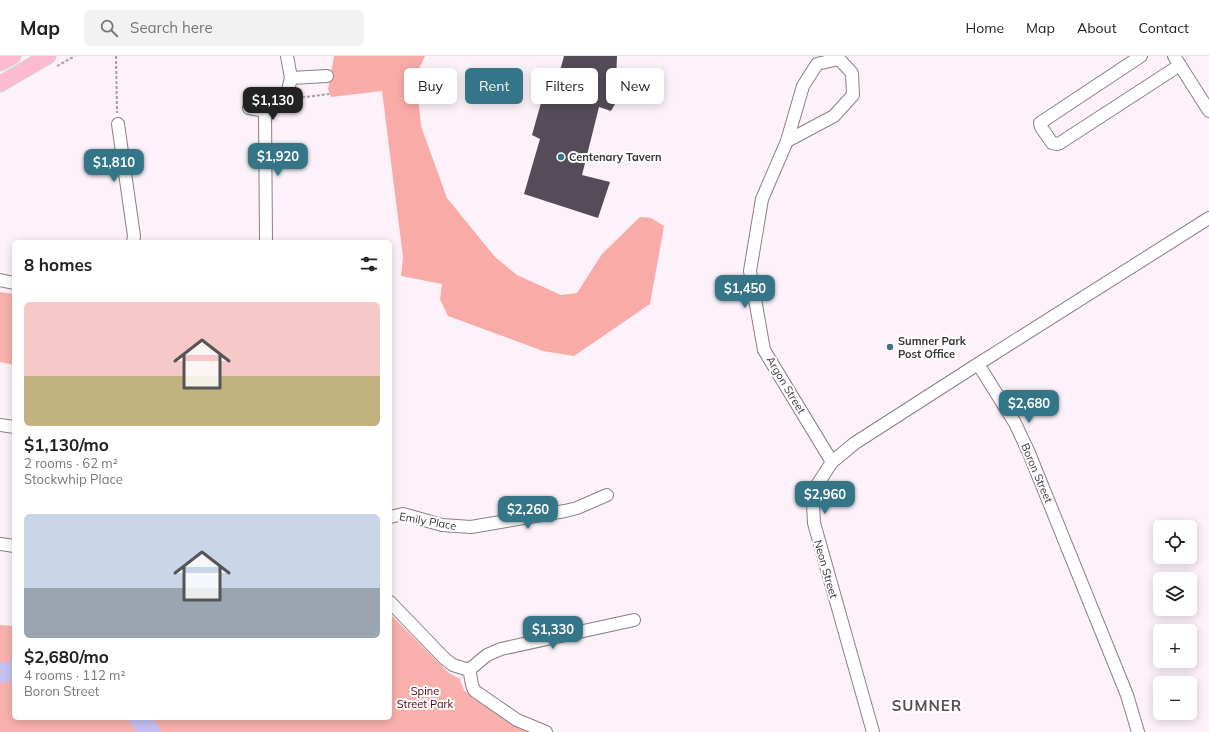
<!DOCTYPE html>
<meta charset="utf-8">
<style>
body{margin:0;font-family:Mulish,sans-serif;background:#f2f2f2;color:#222;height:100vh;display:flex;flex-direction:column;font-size:15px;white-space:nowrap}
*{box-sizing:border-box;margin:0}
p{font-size:13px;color:#767676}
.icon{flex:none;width:22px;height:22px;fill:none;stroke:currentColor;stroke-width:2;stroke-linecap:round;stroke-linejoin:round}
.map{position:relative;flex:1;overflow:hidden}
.drawer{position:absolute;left:12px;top:184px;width:380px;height:480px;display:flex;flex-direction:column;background:#fff;border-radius:6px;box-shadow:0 2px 10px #0003}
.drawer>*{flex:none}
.hud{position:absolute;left:404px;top:12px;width:380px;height:36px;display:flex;gap:8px}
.buttons{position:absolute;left:1153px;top:464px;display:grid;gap:8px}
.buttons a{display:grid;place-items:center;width:44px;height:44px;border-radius:6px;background:#fff;box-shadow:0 2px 10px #0003;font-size:20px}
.price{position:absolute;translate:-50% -34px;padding:0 9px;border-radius:8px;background:#347688;color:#fff;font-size:13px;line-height:26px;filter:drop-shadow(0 1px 2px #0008)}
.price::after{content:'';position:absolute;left:50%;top:24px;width:12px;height:9px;margin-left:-6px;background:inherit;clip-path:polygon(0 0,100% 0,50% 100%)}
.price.active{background:#222;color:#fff}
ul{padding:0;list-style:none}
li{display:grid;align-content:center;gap:8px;height:212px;padding:0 12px}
li span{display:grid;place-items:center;height:124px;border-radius:6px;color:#555}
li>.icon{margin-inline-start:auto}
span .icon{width:72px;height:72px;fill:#fffc;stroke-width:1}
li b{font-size:17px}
h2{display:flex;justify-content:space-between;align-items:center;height:48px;padding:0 12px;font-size:17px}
.tag{padding:0 14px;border-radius:6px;background:#fff;box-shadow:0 2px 10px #0003;font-size:14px;line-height:36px}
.tag.active{background:#347688;color:#fff}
header{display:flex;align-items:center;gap:24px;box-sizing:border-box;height:56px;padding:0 20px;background:#fff;border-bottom:1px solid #e0e0e0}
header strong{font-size:19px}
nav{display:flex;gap:22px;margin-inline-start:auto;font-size:14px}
.search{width:280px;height:36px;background:#f2f2f2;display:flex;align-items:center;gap:10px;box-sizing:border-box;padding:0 14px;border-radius:6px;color:#767676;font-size:15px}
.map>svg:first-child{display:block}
.green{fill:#fab1ad}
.forest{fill:#f9aca7}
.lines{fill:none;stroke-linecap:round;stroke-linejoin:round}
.river{stroke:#c5c2f3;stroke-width:20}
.building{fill:#544d59}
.minor-casing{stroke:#8b7f88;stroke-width:14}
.major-casing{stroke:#d3d2d3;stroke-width:17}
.path{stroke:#a69da4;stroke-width:2;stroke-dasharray:3 2;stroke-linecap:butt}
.minor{stroke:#fff;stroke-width:12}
.major{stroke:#febad1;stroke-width:15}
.poi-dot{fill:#347688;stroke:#fff;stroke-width:1.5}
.labels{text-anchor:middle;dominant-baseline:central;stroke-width:4;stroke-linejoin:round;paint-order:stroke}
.poi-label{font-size:11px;font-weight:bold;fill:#393438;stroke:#fff;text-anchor:start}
.street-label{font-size:11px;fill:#393438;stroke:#fff}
.park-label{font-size:11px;fill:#55000b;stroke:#fff}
.district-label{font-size:15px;font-weight:bold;letter-spacing:1px;fill:#584d55;stroke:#fff}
</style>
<header>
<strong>Map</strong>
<div class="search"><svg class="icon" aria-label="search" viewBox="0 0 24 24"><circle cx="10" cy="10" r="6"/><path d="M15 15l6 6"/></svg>Search here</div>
<nav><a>Home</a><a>Map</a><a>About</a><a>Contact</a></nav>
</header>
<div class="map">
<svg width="1209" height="676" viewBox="0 0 1209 676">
<rect width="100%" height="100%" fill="#fdf2fa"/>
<g class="green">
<polygon points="0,236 14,238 14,309 0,306"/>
<polygon points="390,558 449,617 460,623 464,634 473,642 531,676 0,676 0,569 14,570 14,662 390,662"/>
</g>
<polygon class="forest" points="334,0 425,0 416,19 421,70 447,142 495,201 517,219 561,239 577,237 602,198 640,161 651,162 664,170 650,248 574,300 543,295 448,260 440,243 442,228 401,220 403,201 382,35 331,41 328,33"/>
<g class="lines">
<g class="river">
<polyline points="0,617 14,615"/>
<polyline points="139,662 150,676"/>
</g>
</g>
<polygon class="building" points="564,0 617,0 616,28 624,32 611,55 599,51 582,119 610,126 598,162 524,138 540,83 532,79 544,36 554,37"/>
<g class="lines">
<g class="minor-casing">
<g id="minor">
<polyline points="1141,0 1040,67 1041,71 1052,87 1057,88 1060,87 1180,9"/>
<polyline points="1174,0 1209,55"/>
<polygon points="839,3 852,17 853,39 834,60 787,85 803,30 817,8"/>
<polyline points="291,22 327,20"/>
<polyline points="249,52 265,55 273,51 287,38 291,22 287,0"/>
<polyline points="265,55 266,186"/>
<polyline points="118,68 134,180 133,186"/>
<polyline points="787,85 762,143 750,215 764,294 832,406"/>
<polyline points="0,224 14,227"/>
<polyline points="0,369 14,371"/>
<polyline points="390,461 403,458 442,469 471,471 565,455 577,452 607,439"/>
<polyline points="0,488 14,490"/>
<path d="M390 546 445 603 453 609 469 614C472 622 470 629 475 635L517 664 546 676"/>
<polyline points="469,614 487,599 501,593 634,564"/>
<polyline points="873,676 814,467 813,448 817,429 832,406 855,387 978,308"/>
<polyline points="1138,676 1127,639 1029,397 1015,367 978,308 1209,162"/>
</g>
</g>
<g class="major-casing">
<g id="major">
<polyline points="0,7 13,0"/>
<polyline points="0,28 48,0"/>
</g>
</g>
<g class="path">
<polyline points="116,0 117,57"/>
<polyline points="57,10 75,0"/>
<polyline points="297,42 329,38"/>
</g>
<use href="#minor" class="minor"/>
<use href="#major" class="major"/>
</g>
<g class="poi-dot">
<circle cx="561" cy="101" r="4"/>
<circle cx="890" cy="291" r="4"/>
</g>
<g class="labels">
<g class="poi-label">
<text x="569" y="101">Centenary Tavern</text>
<text x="898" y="285">Sumner Park<tspan x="898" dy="13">Post Office</tspan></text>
</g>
<g class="street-label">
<text transform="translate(786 329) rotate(59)">Argon Street</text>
<text transform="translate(1037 417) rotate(67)">Boron Street</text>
<text transform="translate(428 465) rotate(10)">Emily Place</text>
<text transform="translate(826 513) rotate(74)">Neon Street</text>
</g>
<g class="park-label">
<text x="425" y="635">Spine<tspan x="425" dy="13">Street Park</tspan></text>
</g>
<g class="district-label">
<text x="927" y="649">SUMNER</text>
</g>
</g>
</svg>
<div class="buttons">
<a><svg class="icon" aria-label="locate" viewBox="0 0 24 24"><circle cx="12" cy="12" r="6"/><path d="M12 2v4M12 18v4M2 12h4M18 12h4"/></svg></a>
<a><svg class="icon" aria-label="layers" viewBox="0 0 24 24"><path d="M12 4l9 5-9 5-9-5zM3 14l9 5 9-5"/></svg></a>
<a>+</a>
<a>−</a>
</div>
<b class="price active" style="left:273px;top:65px">$1,130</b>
<b class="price" style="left:278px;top:121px">$1,920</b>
<b class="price" style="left:114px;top:127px">$1,810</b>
<b class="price" style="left:745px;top:253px">$1,450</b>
<b class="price" style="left:1029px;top:368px">$2,680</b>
<b class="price" style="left:825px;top:459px">$2,960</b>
<b class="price" style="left:528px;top:474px">$2,260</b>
<b class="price" style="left:553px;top:594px">$1,330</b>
<div class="hud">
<a class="tag">Buy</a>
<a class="tag active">Rent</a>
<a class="tag">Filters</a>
<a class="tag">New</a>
</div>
<section class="drawer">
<h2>8 homes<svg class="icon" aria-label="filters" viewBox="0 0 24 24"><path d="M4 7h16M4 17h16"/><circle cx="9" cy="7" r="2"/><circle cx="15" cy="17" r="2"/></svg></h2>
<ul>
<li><span style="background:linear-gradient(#f6c9c9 60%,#c2b280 0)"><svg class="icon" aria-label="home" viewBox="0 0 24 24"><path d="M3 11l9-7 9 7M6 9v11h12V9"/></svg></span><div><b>$1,130/mo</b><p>2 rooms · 62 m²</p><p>Stockwhip Place</p></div></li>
<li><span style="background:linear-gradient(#c9d6e8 60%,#9aa5b1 0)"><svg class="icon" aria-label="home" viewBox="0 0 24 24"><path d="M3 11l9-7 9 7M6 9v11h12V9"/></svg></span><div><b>$2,680/mo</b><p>4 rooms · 112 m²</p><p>Boron Street</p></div></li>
</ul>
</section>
</div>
